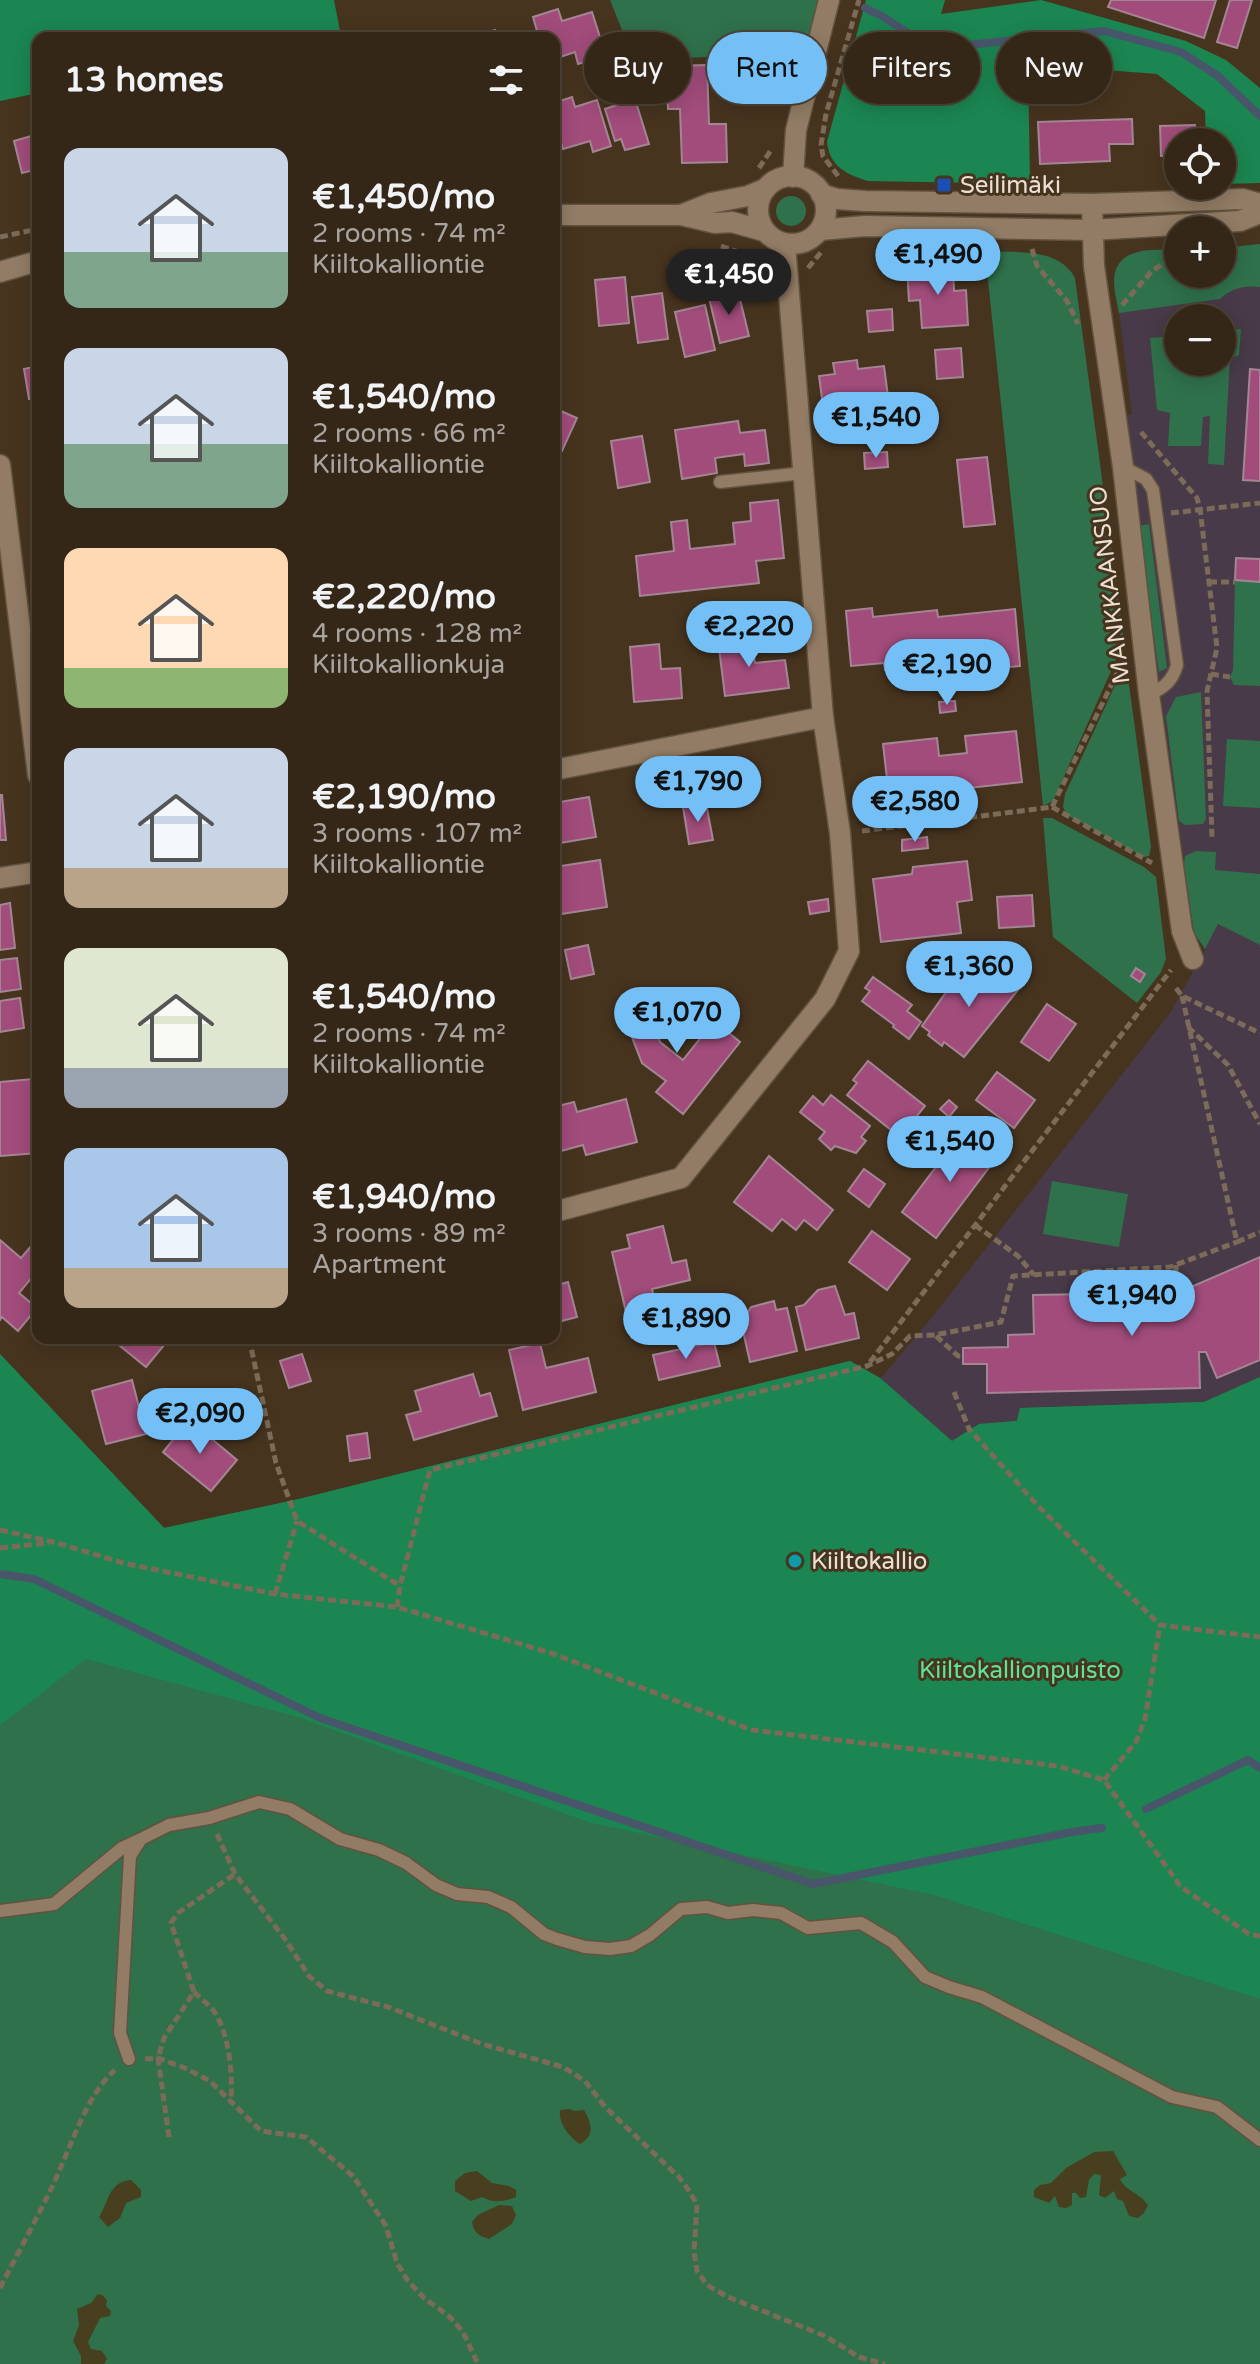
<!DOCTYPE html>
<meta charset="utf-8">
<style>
body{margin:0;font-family:"Varela Round",sans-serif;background:#403324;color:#f1f3f6;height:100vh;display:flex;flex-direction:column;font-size:30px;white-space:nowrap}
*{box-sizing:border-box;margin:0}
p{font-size:26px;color:#aaa5a1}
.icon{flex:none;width:44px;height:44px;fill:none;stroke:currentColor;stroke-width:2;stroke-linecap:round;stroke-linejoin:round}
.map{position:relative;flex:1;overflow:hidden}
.panel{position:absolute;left:32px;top:32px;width:528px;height:1312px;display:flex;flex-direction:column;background:#352717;border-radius:16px;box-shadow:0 4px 20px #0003,0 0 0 2px #4f4436}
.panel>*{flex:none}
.guide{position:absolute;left:584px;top:32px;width:556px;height:72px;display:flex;gap:16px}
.controls{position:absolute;left:1164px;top:128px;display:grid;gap:16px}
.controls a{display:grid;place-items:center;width:72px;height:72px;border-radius:50%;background:#352717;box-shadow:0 4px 20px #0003,0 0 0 2px #4f4436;font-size:40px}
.price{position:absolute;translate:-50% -68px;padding:0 18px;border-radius:28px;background:#74c0f6;color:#111;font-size:26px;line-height:52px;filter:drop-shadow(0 2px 4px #0008)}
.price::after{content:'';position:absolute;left:50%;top:48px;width:24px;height:18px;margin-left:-12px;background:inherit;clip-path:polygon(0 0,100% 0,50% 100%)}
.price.active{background:#222;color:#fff}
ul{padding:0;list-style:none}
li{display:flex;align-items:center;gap:24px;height:200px;padding:0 32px}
li span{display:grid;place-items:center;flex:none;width:224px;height:160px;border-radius:16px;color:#555}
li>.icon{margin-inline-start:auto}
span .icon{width:96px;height:96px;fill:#fffc;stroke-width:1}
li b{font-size:34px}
h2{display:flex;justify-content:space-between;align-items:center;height:96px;padding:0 32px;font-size:34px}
.tag{padding:0 28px;border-radius:36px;background:#352717;box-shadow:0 4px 20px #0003,0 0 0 2px #4f4436;font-size:28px;line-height:72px}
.tag.active{background:#74c0f6;color:#111}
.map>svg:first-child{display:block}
.education{fill:#483a48;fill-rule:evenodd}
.green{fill:#2f714b}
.forest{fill:#1b8651}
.sand{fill:#483f1f}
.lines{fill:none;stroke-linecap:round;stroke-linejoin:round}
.stream{stroke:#48556b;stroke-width:8}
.building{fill:#a14c7b;stroke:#a48594;stroke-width:2}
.service-casing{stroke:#62523f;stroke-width:15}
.minor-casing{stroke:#62523f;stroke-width:23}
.secondary-casing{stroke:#62523f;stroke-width:23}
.path{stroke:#7c6b58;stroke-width:5;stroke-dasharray:8 4;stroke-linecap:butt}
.service{stroke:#927c65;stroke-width:12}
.minor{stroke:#927c65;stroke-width:20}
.secondary{stroke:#927c65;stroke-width:20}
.transit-dot{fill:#1a4fb4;stroke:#47341f;stroke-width:3}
.culture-dot{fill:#0f9aa8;stroke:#47341f;stroke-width:3}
.labels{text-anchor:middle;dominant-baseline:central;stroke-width:6;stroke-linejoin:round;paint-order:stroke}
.poi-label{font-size:24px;fill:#ece0d3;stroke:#47341f;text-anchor:start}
.street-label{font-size:24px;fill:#ece0d3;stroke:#47341f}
.park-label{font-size:24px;fill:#61e299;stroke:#47341f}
</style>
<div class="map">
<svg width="1260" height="2364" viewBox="0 0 1260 2364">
<rect width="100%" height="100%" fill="#47341f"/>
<path class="education" d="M1260 244V1377L1204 1402 1020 1408 1018 1422 979 1424 952 1441 880 1379 933 1316 1170 1013 1205 950 1194 933 1136 514 1123 416 1132 414 1114 274 1123 261 1142 250H1178V274H1222V248ZM1178 318H1222V362H1178Z"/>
<g class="green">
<polygon points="610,0 819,0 799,70 749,68 729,56 660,59 638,70"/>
<circle cx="791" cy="211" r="15"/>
<path d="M1260 244V287C1245 285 1231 288 1220 299L1119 313C1117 302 1112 284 1115 273 1121 246 1157 250 1178 250V274H1222V248Z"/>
<path d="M985 251C1015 253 1059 247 1075 278L1124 642 1053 801 1043 806Z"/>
<polygon points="1241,329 1239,355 1230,358 1224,465 1208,464 1210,416 1203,417 1201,446 1168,446 1170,413 1157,410 1150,338 1176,336 1178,362 1222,362 1222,331"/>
<polygon points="1149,524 1167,668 1159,672 1138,526"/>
<polygon points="1235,580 1260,582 1260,686 1234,685 1230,677 1233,670"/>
<polygon points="1122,676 1128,677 1151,847 1149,856 1144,857 1067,815 1063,807 1065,794 1117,681"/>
<polygon points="1201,692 1206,819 1203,824 1185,825 1179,821 1166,716 1176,697"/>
<polygon points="1227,739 1260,741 1260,808 1223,806"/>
<polygon points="1043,818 1052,818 1144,867 1156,877 1166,959 1161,972 1137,1003 1053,937"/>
<polygon points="1196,851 1216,852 1215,870 1260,874 1260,945 1218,924 1205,949 1194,933 1184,864 1185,856"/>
<polygon points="1052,1181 1128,1194 1119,1247 1043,1234"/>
<polygon points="0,1354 164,1528 299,1499 850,1361 880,1378 952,1441 979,1424 1017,1421 1020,1408 1204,1402 1260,1377 1260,2364 0,2364"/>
</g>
<g class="forest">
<polygon points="0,0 334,0 340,31 305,38 38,38 38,93 0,101"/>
<path d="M866 0H945L941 14 1041 0 1186 41 1226 60 1260 88V183L1222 184V142H1206L1205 111 1157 74 1028 64 1030 184 868 181C846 174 830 167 827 142Z"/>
<polygon points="0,1354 164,1528 299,1499 850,1361 880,1378 952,1441 979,1424 1017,1421 1020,1408 1204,1402 1260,1377 1260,1999 934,1895 591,1823 301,1718 86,1659 0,1725"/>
</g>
<g class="sand">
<path d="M569 2109 575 2111 584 2110C592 2123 595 2136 580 2144 570 2138 558 2123 560 2110Z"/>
<path d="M1113 2151 1127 2175 1120 2179C1125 2191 1139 2192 1148 2205L1144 2213 1138 2218 1129 2216 1123 2201 1117 2199 1114 2191 1105 2198 1099 2195 1101 2175 1094 2174 1089 2180 1086 2197 1080 2198 1076 2193H1072V2205L1066 2208 1059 2207 1055 2196 1049 2203 1034 2197V2190L1040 2185 1051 2183 1066 2168 1094 2152Z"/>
<path d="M477 2171 492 2183 509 2186 516 2190V2197C505 2202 492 2203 482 2197L471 2201 455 2191V2181L465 2173Z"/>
<path d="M131 2180 141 2190V2197L126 2203 120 2218 108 2227 99 2217C109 2202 108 2182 131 2180Z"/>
<path d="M499 2205 512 2206 516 2215 512 2224 489 2239C479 2236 474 2233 472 2222L478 2215Z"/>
<polygon points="98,2294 102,2295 107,2300 106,2306 111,2311 110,2316 100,2318 88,2342 91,2349 102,2351 107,2359 104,2364 81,2364 81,2356 73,2341 79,2325 77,2309 91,2303"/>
</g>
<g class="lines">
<g class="stream">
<polyline points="865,8 882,16 928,46 958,46 1104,31 1181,52 1218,76 1260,116"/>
<polyline points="0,1574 34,1579 320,1718 813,1884 1072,1832 1102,1828"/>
<polyline points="1146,1809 1248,1760 1260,1768"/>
</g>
</g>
<g class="building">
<polygon points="1111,0 1216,0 1204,38 1108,7"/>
<polygon points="1230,0 1252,0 1237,48 1217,42"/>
<polygon points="558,9 562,21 592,12 606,56 578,64 575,52 554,59 554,38 539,38 533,17"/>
<polygon points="495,30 497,38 470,38"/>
<polygon points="707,65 709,124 726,124 727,162 682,163 680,109 668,109 666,66"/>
<polygon points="572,97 575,107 597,100 611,146 593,152 590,141 563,149 554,120 554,103"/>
<polygon points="635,99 649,144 625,150 621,139 615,141 605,109"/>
<polygon points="1132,119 1133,144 1109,144 1110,161 1040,164 1038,122"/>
<polygon points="1195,125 1196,142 1178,142 1178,155 1161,156 1160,126"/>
<polygon points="38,134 38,169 22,173 14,141"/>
<polygon points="953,265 954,291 966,290 968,325 922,328 920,300 909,301 907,268"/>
<polygon points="625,277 629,323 599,326 595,280"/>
<polygon points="738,291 749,336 720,343 709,298"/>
<polygon points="662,293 668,339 638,343 632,297"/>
<polygon points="705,305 715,350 685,357 675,312"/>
<polygon points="892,309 893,330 869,332 867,311"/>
<polygon points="961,348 963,377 937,379 935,350"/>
<polygon points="857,360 858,369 884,366 889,404 824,413 819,376 835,374 833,363"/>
<polygon points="38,366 38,397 29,399 24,369"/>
<polygon points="1250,369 1260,370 1260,481 1243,480"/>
<polygon points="554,408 577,418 562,451 554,447"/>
<polygon points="738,421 740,433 765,430 769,463 745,466 744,454 715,458 717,473 682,479 675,430"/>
<polygon points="642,436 650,482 618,488 611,441"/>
<polygon points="887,452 888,467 865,469 864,453"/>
<polygon points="987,457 995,524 964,527 957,460"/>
<polygon points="778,500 784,558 756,561 759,583 640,596 636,556 674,551 671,522 687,520 690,549 735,544 733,523 751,521 750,503"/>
<polygon points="1236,558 1260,559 1260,582 1235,580"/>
<polygon points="872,608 873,617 937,610 938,617 1015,609 1020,666 986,669 984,660 885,670 884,663 851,666 846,611"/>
<polygon points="751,636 755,663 785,660 789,688 725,696 718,640"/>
<polygon points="659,644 661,669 680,668 682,698 634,702 630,647"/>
<polygon points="955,701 956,711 940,713 939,702"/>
<polygon points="1016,731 1022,782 889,797 883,744 937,738 939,756 967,753 965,736"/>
<polygon points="0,795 2,795 6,840 0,840"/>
<polygon points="589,797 596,837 554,844 554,803"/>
<polygon points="706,803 713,840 689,844 683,807"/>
<polygon points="927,837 928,848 902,851 902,840"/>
<polygon points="600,860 607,907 561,914 554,867"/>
<polygon points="967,861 972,900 957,902 961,933 881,942 873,879 912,874 913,867"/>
<polygon points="1032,895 1034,926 999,928 997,897"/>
<polygon points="828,899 829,911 810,914 808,902"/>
<polygon points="10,903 15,948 0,950 0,905"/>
<polygon points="588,945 594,974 571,979 565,950"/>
<polygon points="17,958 21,989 0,992 0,960"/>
<polygon points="987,963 1001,973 999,976 1018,990 964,1057 944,1042 942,1046 928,1035 930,1032 922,1026 949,988 954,992 972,968 979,973"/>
<polygon points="1136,968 1145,974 1140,982 1131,976"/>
<polygon points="873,977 912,1005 907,1011 921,1022 909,1039 893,1027 894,1025 862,1001 870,991 865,988"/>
<polygon points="639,991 660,1042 683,1060 714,1021 740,1042 683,1114 656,1092 666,1081 642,1063 618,1001"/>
<polygon points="20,998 24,1028 0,1032 0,1001"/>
<polygon points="1047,1004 1076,1024 1049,1061 1021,1042"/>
<polygon points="868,1061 925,1106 900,1137 847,1095 857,1083 853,1080"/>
<polygon points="997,1072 1035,1100 1014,1128 976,1100"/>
<polygon points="33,1079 38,1153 0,1156 0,1082"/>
<polygon points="831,1095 870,1126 861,1137 866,1141 856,1153 835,1146 831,1150 819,1139 825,1132 800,1112 813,1096 823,1105"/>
<polygon points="626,1099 637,1142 586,1155 583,1145 554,1153 554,1107 574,1102 577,1112"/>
<polygon points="949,1100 957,1107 949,1117 940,1109"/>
<polygon points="963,1131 997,1157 936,1238 902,1212"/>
<polygon points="769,1156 833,1210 817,1230 804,1220 796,1230 782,1219 772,1231 734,1202"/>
<polygon points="864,1169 885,1184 869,1207 848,1191"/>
<polygon points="663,1226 672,1263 686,1260 690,1280 652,1289 662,1331 632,1338 612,1252 630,1248 627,1235"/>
<polygon points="872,1231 910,1259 887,1290 849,1262"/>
<polygon points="38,1238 38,1270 19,1293 37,1308 18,1331 2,1317 0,1320 0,1240 21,1258"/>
<polygon points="1260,1257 1260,1360 1217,1378 1206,1352 1199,1352 1200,1388 987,1393 987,1364 963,1364 963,1348 1008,1347 1008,1335 1034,1334 1033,1295 1147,1293 1147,1289 1172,1289 1172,1279 1181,1279 1182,1291"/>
<polygon points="568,1282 577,1317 554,1323 554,1286"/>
<polygon points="835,1286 845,1315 854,1313 859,1338 806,1350 796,1307 804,1305 818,1290"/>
<polygon points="774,1301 776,1310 787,1308 797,1351 750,1362 740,1318 745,1317 751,1307"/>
<polygon points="116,1338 170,1338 146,1367 114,1341"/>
<polygon points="714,1342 720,1366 659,1380 653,1355"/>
<polygon points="540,1343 546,1368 588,1358 596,1392 523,1410 509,1350"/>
<polygon points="302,1354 311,1381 289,1388 280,1361"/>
<polygon points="473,1374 480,1396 490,1393 497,1416 414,1440 406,1415 421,1411 415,1391"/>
<polygon points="132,1380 146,1434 106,1444 92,1391"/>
<polygon points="189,1420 237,1460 211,1491 163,1452"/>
<polygon points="367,1433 370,1458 350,1461 347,1436"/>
</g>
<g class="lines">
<g class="service-casing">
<g id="service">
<path d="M1123 467 1146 479 1153 490 1177 665C1173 680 1164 689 1149 694"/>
<polyline points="720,482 803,473"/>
<polyline points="0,1911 54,1904 122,1848 139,1840"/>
<polyline points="129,2059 120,2033 130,1856 141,1839 169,1825 209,1818 259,1802 290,1809 340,1839 379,1850 406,1863 436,1885 457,1894 488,1897 511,1907 544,1934 557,1939 585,1947 610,1949 631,1946 650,1935 681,1909 707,1907 728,1913 753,1910 781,1913 808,1928 861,1923 893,1942 925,1977 949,1987 982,1997 1172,2097 1217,2107 1260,2140"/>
</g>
</g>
<g class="minor-casing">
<g id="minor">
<polyline points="793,177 796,130 829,0"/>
<polyline points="1092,204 1094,266 1123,467 1149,694 1182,931 1193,959"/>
<polyline points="0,465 38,775"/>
<polyline points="554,770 823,717"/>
<polyline points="0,878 38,872"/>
<polyline points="554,1212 681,1178 825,999 849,951 840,833 823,717 785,244"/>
</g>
</g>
<g class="secondary-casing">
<g id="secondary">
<circle cx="792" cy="210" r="34"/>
<polyline points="821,194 837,199 865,201 1092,204 1243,199 1260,204"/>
<polyline points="554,215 681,215 715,223 732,222 764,231"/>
<polyline points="681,215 711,203 748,196 765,189"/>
<polyline points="820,230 865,226 1092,230 1240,221 1260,213"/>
<polyline points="0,272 38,261"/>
</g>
</g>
<g class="path">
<polyline points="759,168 771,150"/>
<polyline points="838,176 823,156 821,145 826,114 859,0"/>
<polyline points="0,237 38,229"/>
<polyline points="721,246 759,259 764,263"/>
<polyline points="1032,249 1037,266 1067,301 1078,324"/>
<polyline points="808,268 822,251"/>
<polyline points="1122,305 1152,271 1178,254"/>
<polyline points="1141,432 1197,498 1200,509 1217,648 1207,691 1212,837"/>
<polyline points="1171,513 1260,503"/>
<polyline points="1209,582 1235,582"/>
<polyline points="1211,674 1230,677"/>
<polyline points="1052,807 1152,863"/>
<polyline points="862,831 1052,807 1123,661"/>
<polyline points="1176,988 1182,996 1260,1033"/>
<polyline points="1182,996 1237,1242 1260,1232"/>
<polyline points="1188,1027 1228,1065 1260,1124"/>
<polyline points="975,1225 1018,1256 1034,1275"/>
<polyline points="1176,1265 1176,1279"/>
<polyline points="936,1336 958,1356 963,1356"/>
<polyline points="249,1338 276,1463 297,1521 400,1586"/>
<polyline points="870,1362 1171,970"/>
<polyline points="954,1392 969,1429 1039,1507 1160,1625 1260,1637"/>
<polyline points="0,1530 54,1542 123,1563 275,1594 397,1607 551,1653 752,1730 1058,1766 1104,1780 1181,1887 1249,1934 1260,1936"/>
<polyline points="0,1548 49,1543"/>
<polyline points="275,1594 297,1521"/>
<polyline points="397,1607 400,1586 430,1470 867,1366 892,1354 910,1336 935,1335 1001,1322 1013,1276 1170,1267 1237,1242"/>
<polyline points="1104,1780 1136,1742 1145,1719 1160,1625"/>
<polyline points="217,1834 235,1874 285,1939 309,1976 327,1991 388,2007 482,2044 563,2067 585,2081 606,2108 679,2177 690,2192 697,2205 694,2252 697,2271 707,2285 728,2297 825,2336 859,2357 885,2364"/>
<path d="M194 1992C200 1998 208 2004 213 2010 229 2031 233 2075 231 2099"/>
<polyline points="145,2059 158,2058 185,2068 210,2081 261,2131 306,2137 353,2176 386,2226 397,2263 408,2281 424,2298 450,2317 463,2332 478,2364"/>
<polyline points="169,2137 158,2058 164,2038 194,1992 171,1923 178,1913 235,1874"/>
<path d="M0 2288C17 2255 35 2222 51 2189 69 2153 85 2096 115 2070"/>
</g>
<use href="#service" class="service"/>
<use href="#minor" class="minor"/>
<use href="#secondary" class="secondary"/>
</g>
<rect class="transit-dot" x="936" y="177" width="16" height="16" rx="4"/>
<circle class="culture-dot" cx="795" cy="1561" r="8"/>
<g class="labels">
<g class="poi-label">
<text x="960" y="185">Seilimäki</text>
<text x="811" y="1561">Kiiltokallio</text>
</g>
<g class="street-label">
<text transform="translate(1110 585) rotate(-97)">MANKKAANSUO</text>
</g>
<g class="park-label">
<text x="1020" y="1670">Kiiltokallionpuisto</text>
</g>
</g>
</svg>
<div class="controls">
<a><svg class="icon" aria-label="locate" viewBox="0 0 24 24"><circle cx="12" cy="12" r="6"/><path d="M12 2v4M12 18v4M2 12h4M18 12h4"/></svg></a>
<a>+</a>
<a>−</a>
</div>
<b class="price" style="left:938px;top:297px">€1,490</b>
<b class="price active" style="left:729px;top:317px">€1,450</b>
<b class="price" style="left:876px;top:460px">€1,540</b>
<b class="price" style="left:749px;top:669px">€2,220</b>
<b class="price" style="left:947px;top:707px">€2,190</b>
<b class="price" style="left:698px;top:824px">€1,790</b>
<b class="price" style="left:915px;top:844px">€2,580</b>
<b class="price" style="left:969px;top:1009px">€1,360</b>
<b class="price" style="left:677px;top:1055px">€1,070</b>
<b class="price" style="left:950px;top:1184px">€1,540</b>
<b class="price" style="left:1132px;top:1338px">€1,940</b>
<b class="price" style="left:686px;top:1361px">€1,890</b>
<b class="price" style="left:200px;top:1456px">€2,090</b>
<div class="guide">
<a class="tag">Buy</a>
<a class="tag active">Rent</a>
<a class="tag">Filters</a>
<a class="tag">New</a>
</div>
<section class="panel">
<h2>13 homes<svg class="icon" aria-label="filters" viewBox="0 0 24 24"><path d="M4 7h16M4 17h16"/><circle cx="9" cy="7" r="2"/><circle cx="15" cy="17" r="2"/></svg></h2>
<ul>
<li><span style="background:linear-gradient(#c9d6e8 65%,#7fa58c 0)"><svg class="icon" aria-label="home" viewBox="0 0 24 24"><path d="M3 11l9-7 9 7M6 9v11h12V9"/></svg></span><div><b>€1,450/mo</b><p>2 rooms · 74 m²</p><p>Kiiltokalliontie</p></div></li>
<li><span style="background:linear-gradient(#c9d6e8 60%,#7fa58c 0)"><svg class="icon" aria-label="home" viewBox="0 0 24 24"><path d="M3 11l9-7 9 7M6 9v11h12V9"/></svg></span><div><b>€1,540/mo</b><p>2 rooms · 66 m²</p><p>Kiiltokalliontie</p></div></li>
<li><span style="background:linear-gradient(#ffd9b3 75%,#8fb573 0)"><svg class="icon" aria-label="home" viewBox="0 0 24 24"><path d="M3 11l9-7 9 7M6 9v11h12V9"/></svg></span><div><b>€2,220/mo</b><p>4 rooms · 128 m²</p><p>Kiiltokallionkuja</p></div></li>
<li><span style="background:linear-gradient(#c9d6e8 75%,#b9a48a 0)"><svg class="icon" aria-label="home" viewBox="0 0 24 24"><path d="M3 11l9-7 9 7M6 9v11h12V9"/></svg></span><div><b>€2,190/mo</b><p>3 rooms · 107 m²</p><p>Kiiltokalliontie</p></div></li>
<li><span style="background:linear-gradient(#dfe7d0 75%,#9aa5b1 0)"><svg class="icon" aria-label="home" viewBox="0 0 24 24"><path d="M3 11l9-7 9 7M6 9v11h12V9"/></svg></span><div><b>€1,540/mo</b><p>2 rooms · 74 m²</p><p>Kiiltokalliontie</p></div></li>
<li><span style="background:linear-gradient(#a9c7e8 75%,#b9a48a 0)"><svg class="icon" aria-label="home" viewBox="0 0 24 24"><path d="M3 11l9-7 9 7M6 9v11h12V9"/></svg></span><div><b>€1,940/mo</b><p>3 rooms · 89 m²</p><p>Apartment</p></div></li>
</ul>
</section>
</div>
